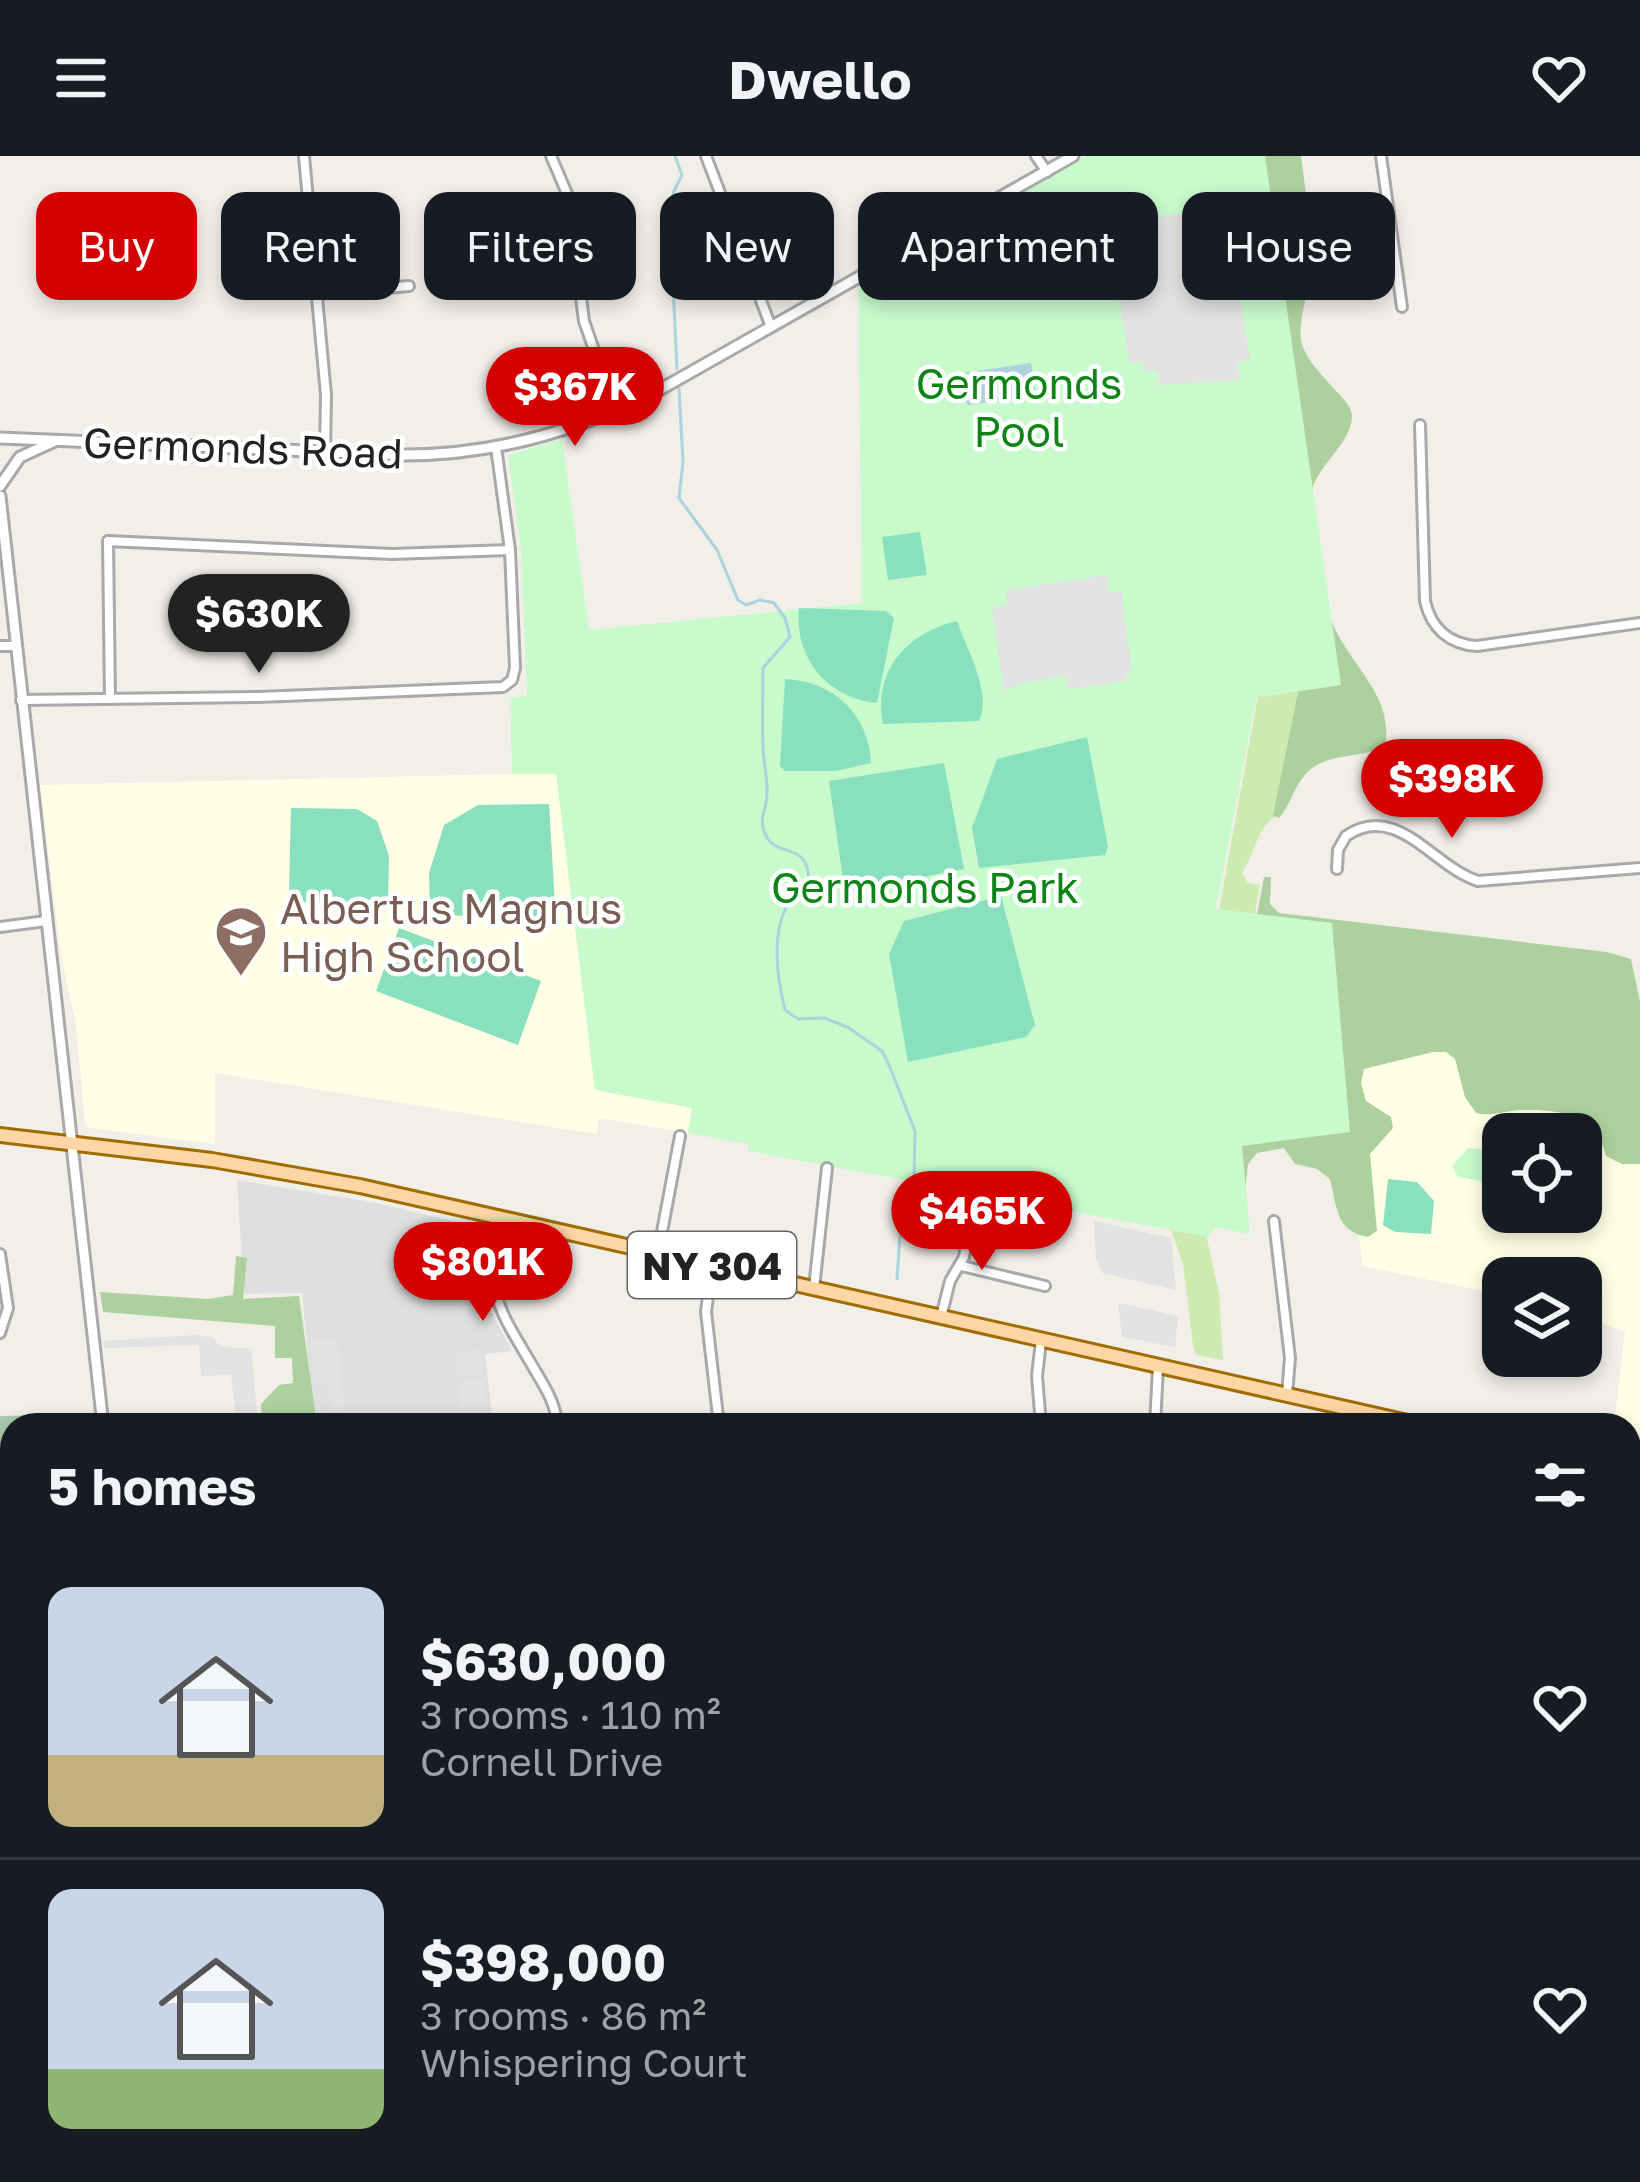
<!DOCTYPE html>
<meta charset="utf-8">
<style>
body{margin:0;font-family:"Golos Text",sans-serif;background:#20242c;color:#f1f3f6;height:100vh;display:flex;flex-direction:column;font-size:45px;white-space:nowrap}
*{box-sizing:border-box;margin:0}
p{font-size:39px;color:#9ea1a6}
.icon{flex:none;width:66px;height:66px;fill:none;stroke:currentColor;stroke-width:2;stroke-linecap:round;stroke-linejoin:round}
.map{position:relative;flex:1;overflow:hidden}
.side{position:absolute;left:0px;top:1257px;width:1641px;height:771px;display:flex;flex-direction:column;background:#171b24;border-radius:36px 36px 0 0;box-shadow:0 6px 18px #0003}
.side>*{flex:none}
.guide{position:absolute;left:36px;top:36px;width:1569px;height:108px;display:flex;gap:24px}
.fabs{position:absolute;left:1482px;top:957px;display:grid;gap:24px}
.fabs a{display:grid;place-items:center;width:120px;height:120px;border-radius:24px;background:#171b24;box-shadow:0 6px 18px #0003;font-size:60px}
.price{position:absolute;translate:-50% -102px;padding:0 27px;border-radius:42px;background:#d40000;color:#fff;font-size:39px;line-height:78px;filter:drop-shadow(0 3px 6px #0008)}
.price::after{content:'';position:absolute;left:50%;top:72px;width:36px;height:27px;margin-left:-18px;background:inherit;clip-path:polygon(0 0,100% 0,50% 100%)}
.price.selected{background:#222;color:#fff}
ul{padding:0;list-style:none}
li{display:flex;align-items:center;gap:36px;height:300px;padding:0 48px}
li+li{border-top:3px solid #363941}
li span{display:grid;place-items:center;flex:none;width:336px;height:240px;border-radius:24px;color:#555}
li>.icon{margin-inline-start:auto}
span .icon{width:144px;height:144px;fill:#fffc;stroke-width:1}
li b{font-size:51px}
h2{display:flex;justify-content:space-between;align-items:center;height:144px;padding:0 48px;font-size:51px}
.chip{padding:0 42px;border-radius:24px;background:#171b24;box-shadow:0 6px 18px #0003;font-size:42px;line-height:108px}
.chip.selected{background:#d40000;color:#fff}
header{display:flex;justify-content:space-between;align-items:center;height:156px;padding:0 48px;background:#171b24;font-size:54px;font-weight:700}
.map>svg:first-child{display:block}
.residential{fill:#e0dfdf}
.education{fill:#ffffe5;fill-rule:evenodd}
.grass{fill:#cdebb0}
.forest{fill:#add19e}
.cemetery{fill:#aacbaf}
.park{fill:#c8facc}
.pitch{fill:#88e0be}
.parking{fill:#e2e2e2}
.water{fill:#aad3df}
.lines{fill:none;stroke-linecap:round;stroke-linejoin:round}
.stream{stroke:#aad3df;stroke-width:3}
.minor-casing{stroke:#a9a9a9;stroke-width:14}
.tertiary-casing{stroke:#a9a9a9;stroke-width:15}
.primary-casing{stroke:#a06b00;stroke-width:18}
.motorway-casing{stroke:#dc2a67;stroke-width:20}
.minor{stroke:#fff;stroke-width:8}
.tertiary{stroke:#fff;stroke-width:9}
.primary{stroke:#fcd6a4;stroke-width:12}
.motorway{stroke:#e892a2;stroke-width:14}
.labels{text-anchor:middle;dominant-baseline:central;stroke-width:9;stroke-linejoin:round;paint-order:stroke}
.shield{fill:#fff;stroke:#646464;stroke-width:3}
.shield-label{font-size:39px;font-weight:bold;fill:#222}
.park-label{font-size:42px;fill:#0c8416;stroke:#fff}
.street-label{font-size:42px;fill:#222;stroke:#fff}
.education-label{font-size:42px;fill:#785e54;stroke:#fff;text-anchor:start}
</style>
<header><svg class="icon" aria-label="menu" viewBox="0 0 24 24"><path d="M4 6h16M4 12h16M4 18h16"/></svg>Dwello<svg class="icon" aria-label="heart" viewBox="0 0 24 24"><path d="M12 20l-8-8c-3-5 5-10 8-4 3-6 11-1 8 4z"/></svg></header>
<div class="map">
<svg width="1640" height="2026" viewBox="0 0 1640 2026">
<rect width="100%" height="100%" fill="#f2efe9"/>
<polygon class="residential" points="237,1024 376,1047 488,1073 480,1122 483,1140 512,1195 485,1198 493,1269 315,1269 302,1137 244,1138"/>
<g class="education">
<polygon points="555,617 693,952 688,977 599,962 596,978 215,917 215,988 90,972 85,968 76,869 61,799 40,629"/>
<path d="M1332 767 1640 881V1298L1629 1296V1269H1614L1625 1176 1581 1160V1122H1503V1139L1362 1110ZM1503 978H1581V1056H1503Z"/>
</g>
<path class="grass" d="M1264 507 1303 512 1275 661C1258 670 1254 699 1242 717L1248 727 1260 729 1214 990 1205 1074 1219 1137 1223 1204 1196 1199 1193 1189 1183 1108 1168 1066 1185 941Z"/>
<g class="forest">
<path d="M1258 0H1301C1306 40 1313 79 1309 120 1308 139 1298 165 1301 184 1306 213 1352 243 1352 259 1352 290 1314 309 1311 340 1309 364 1322 424 1327 450 1337 501 1396 534 1385 590 1359 604 1324 595 1304 620 1293 633 1290 650 1279 662L1273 659 1303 512Z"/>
<path d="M1264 721H1271L1270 748 1279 757 1607 796 1631 803 1640 846V1008H1622L1606 1000C1597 960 1563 953 1523 954 1505 954 1495 961 1476 957L1465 941 1455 903 1446 896H1433L1364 913 1361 927 1366 945 1391 961 1393 972 1370 998 1377 1075 1368 1081C1336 1076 1337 1051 1330 1023L1317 1013 1295 1008 1284 992 1257 997 1248 1008 1243 1052 1214 990Z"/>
<polygon points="236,1100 247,1102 243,1143 299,1140 317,1269 262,1269 261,1248 279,1229 293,1227 292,1202 275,1202 275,1170 103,1156 100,1136 208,1143 233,1139"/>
</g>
<polygon class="cemetery" points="46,1259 46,1269 12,1269 12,1343 0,1343 0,1260"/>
<g class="park">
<polygon points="1087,0 1265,0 1341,529 1256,542 1216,753 1332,767 1350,976 1242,990 1250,1078 1215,1071 1209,1081 748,995 748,988 688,977 692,952 595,934 556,618 512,618 510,542 527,540 521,393 508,299 562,283 589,474 862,447 858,132"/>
<polygon points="1493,983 1503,984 1503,1029 1458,1021 1452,1010 1468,992 1490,994"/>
</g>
<g class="pitch">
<polygon points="920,376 927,419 888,424 882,381"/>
<path d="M799 452 886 455 894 462 877 547C827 542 794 502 799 452Z"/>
<path d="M957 465C966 492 993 538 979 565L883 568C873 514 907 477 957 465Z"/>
<path d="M785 523C833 525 869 558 871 607L836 615H785L780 610Z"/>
<polygon points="1087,581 1108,691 1105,699 979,712 972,672 997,603"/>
<polygon points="944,607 964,713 851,735 844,730 829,625"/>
<polygon points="549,648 555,749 535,764 430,758 429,717 444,669 478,649"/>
<polygon points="291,652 357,653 377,665 389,700 388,749 302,746 289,738"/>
<polygon points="1001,740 1035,869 1026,881 908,906 889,798 904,765"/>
<polygon points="399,772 541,825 518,889 376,835"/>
<polygon points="1388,1023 1417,1026 1434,1045 1431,1078 1395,1076 1383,1069"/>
</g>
<g class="parking">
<polygon points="1212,48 1214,64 1227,62 1250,204 1237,206 1240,224 1160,229 1157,214 1144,216 1142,205 1130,207 1114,113 1127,111 1124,88 1137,86 1135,73 1160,65 1160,61 1185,57 1185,52"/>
<polygon points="1108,419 1109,437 1121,435 1132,515 1126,517 1127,525 1068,533 1066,520 1023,527 1004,535 992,452 1007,449 1006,434"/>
<polygon points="1094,1065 1171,1082 1176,1134 1102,1117 1096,1103"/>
<polygon points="1118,1147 1178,1160 1175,1191 1122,1181"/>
<polygon points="196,1179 213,1182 220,1190 251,1193 258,1264 251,1269 190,1269 236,1262 231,1219 201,1220 199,1189 104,1192 103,1185"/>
<polygon points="337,1182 342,1228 338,1232 342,1232 344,1254 331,1255 328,1226 314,1228 310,1185"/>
<polygon points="480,1193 483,1218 457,1221 454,1196"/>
<polygon points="484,1223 487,1248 460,1251 457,1226"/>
<polygon points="456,1258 456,1269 401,1269 401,1259"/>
</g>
<polygon class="water" points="1031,207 1036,240 967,249 962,217"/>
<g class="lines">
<g class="stream">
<polyline points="675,0 682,19 674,35 664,91 673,129 677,213"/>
<path d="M679 233 683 306 679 342 717 394 738 444 746 449 760 444 774 447 785 462 790 481 763 512C763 538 762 564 763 590 763 606 768 622 767 638 767 652 759 661 764 675 774 706 809 681 809 727 767 752 775 813 785 854L798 863 825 862 849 872 882 895 889 909 915 975 914 1024 900 1080 897 1123"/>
</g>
<g class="minor-casing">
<g id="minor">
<polyline points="304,0 326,239 325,296"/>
<polyline points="551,0 568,40 584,165 615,255"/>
<polyline points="706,0 771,171"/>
<polyline points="1036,0 1047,16"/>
<polyline points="1381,0 1402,151"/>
<polyline points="317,138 409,130"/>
<path d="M1420 269 1425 445C1431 472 1449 488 1477 490L1640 467"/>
<polyline points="0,490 16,490"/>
<polyline points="110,543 108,385 392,398 510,394"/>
<polyline points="21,544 259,541 503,531 512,524 515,512 510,394 496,291"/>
<path d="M1337 713 1338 694 1346 680C1397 645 1433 711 1478 725L1640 712"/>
<polyline points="0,771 46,765"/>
<polyline points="933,1053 971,1060"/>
<path d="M501 1063C482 1137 500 1154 536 1216 546 1233 556 1248 557 1269"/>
<polyline points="1274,1065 1290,1202 1287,1239"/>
<polyline points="658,1097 680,980"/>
<polyline points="0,1098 8,1152 0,1177"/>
<polyline points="712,1110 706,1156 719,1269"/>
<polyline points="962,1110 1045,1130"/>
<polyline points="814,1132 827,1012"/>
<polyline points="941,1161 950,1125 964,1101 971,1060 1015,1069"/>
<polyline points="1041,1185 1037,1220 1041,1269"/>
<polyline points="1155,1269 1158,1211"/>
<polyline points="0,1677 12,1677"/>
<polyline points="0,1836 12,1835"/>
<polyline points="0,1986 12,1986"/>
<polyline points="274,2016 275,2026"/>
<polyline points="690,2026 694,2016"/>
</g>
</g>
<g class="tertiary-casing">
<g id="tertiary">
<path d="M0 282 404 299C494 299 581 274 661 233L1073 0"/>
<polyline points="0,330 20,301 53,286"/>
<polyline points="0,340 103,1269"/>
<polyline points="0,1478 12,1475"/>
</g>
</g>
<g class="primary-casing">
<g id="primary">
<polyline points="0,979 212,1004 360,1030 1421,1269"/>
<polyline points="1629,1316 1640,1319"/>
</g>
</g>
<g class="motorway-casing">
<g id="motorway">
<polyline points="1629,1853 1640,1847"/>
<polyline points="1629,1893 1640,1886"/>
<polyline points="1173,2026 1210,2016"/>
<polyline points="1358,2026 1383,2016"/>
</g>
</g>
<use href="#minor" class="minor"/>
<use href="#tertiary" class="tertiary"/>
<use href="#primary" class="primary"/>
<use href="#motorway" class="motorway"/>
</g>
<defs>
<g id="school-pin" transform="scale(2.7)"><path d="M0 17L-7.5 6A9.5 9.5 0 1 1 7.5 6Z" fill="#8d6e63" stroke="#fff"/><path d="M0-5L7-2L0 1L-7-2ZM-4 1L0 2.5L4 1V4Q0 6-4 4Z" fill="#fff"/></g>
</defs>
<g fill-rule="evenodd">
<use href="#school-pin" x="241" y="776"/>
</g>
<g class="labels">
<rect class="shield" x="628" y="1076" width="168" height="66" rx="9"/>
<g class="shield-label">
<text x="712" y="1109">NY 304</text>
</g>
<g class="park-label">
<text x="1019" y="227">Germonds<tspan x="1019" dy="48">Pool</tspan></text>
<text x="925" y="731">Germonds Park</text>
</g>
<g class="street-label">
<text transform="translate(243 291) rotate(2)">Germonds Road</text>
</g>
<g class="education-label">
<text x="280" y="752">Albertus Magnus<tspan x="280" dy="48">High School</tspan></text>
</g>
</g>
</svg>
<div class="fabs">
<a><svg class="icon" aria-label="locate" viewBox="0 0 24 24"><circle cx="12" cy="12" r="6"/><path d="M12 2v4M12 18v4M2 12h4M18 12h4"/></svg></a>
<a><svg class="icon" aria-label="layers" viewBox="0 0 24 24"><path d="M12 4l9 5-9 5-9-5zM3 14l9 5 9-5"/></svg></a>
</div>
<b class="price" style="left:575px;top:293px">$367K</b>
<b class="price selected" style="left:259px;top:520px">$630K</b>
<b class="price" style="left:1452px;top:685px">$398K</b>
<b class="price" style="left:982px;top:1117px">$465K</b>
<b class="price" style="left:483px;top:1168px">$801K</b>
<div class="guide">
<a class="chip selected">Buy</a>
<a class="chip">Rent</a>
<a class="chip">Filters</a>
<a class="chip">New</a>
<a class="chip">Apartment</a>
<a class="chip">House</a>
</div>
<section class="side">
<h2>5 homes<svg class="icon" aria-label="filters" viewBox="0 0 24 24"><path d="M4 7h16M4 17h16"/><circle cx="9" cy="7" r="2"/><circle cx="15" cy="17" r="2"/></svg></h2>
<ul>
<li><span style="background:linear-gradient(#c9d6e8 70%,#c2b280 0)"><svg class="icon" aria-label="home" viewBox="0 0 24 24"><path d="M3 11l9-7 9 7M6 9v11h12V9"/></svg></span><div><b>$630,000</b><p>3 rooms · 110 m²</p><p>Cornell Drive</p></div><svg class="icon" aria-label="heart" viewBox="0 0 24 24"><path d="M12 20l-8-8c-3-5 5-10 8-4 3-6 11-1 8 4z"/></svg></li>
<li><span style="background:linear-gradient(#c9d6e8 75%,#8fb573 0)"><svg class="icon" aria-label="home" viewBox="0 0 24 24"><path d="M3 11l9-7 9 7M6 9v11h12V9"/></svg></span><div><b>$398,000</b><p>3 rooms · 86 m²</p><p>Whispering Court</p></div><svg class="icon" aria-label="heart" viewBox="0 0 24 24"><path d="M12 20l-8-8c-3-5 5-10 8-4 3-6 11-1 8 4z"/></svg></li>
</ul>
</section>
</div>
